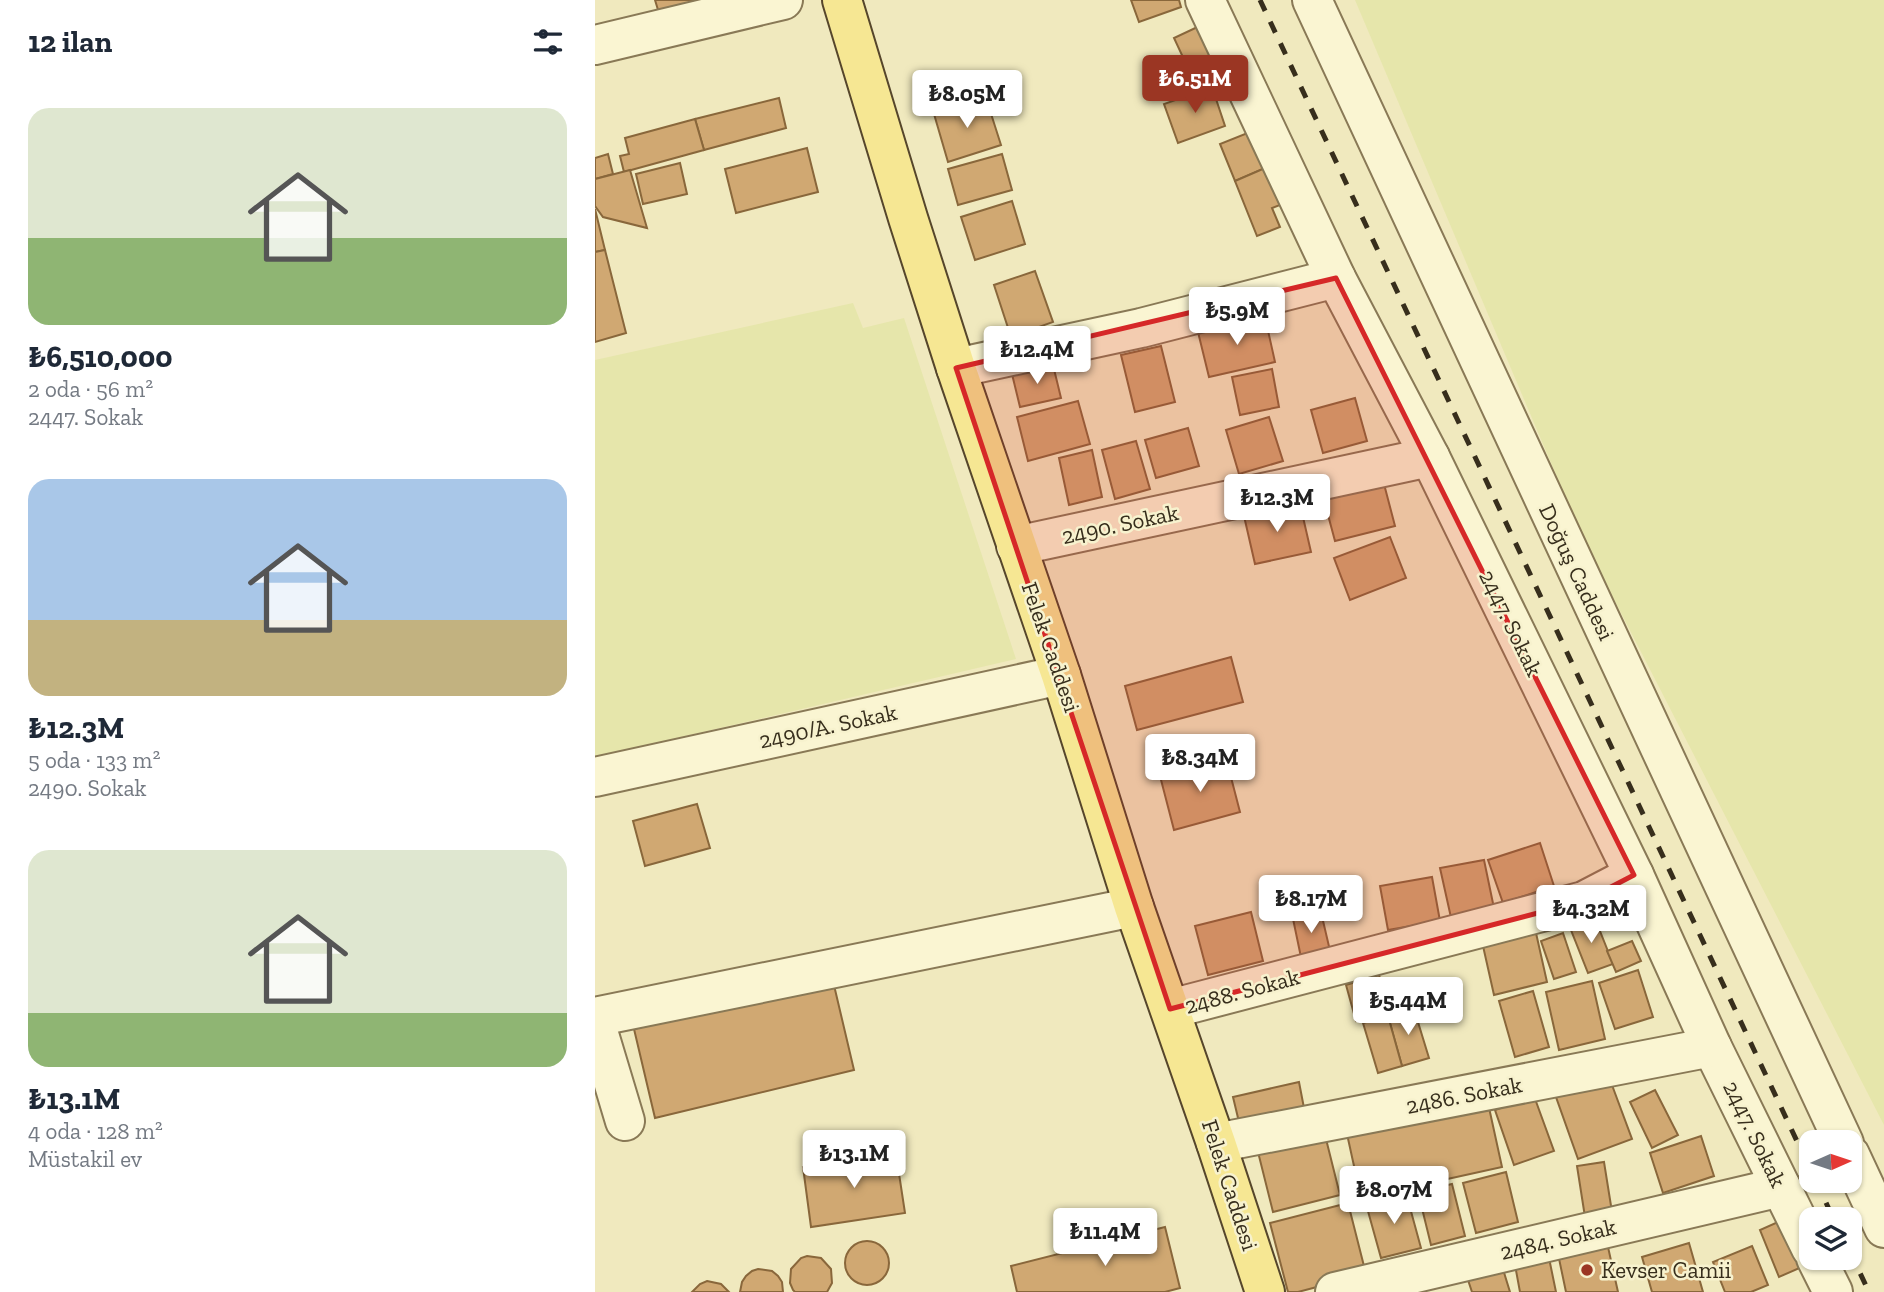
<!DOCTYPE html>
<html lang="tr">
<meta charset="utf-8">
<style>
body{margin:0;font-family:"Zilla Slab",serif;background:#f2f2f3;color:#1f2937;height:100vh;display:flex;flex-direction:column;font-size:26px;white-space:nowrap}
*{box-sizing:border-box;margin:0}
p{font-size:23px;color:#747a83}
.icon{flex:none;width:38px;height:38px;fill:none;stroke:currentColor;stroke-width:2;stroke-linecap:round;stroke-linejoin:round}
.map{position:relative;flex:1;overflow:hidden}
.details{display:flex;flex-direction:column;background:#fff;width:595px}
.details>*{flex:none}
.needle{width:46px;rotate:87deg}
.fabs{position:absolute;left:1204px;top:1130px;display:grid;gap:14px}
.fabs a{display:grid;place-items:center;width:63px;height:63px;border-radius:14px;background:#fff;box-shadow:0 2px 5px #0004;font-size:35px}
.price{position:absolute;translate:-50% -60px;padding:0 16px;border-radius:7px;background:#fff;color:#222;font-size:23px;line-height:46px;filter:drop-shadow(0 2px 4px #0008)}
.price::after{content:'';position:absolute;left:50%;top:42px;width:21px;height:16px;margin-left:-10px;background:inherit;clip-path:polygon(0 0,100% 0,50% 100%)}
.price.on{background:#9b3623;color:#fff}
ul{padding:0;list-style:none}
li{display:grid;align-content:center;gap:14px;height:371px;padding:0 28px}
li span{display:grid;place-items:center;height:217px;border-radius:21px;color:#555}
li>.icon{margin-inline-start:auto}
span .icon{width:126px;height:126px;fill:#fffc;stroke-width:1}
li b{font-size:30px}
h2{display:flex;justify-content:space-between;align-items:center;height:84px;padding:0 28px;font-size:30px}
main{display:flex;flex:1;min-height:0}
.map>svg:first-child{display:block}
.farmland{fill:#e6e6ab}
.building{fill:#d0a872;stroke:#89673b;stroke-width:2}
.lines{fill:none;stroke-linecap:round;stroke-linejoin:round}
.minor-casing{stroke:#897956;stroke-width:42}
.major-casing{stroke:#56462b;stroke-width:42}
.minor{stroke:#faf5d2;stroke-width:38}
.major{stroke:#f6e793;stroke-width:38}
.rail{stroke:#372e1c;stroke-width:5;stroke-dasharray:12 12;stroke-linecap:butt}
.marked{fill:#d62828;fill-opacity:0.2;stroke:#d62828;stroke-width:5;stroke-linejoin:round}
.poi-dot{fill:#9b3623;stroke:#f7f2ce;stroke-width:2.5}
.labels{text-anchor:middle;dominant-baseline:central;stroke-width:5;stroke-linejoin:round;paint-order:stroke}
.street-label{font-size:23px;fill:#372e1c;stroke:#f7f2ce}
.poi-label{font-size:23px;fill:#372e1c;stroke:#f7f2ce;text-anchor:start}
</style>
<main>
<section class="details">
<h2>12 ilan<svg class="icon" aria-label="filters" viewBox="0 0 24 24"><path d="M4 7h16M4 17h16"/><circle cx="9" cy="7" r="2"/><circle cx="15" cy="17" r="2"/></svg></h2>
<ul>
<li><span style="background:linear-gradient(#dfe7d0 60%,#8fb573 0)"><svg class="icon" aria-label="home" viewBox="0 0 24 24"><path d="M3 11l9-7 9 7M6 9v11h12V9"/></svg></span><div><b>₺6,510,000</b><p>2 oda · 56 m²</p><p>2447. Sokak</p></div></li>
<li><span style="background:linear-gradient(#a9c7e8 65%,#c2b280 0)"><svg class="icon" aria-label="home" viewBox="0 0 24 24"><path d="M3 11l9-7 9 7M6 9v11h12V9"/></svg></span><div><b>₺12.3M</b><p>5 oda · 133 m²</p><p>2490. Sokak</p></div></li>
<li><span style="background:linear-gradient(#dfe7d0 75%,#8fb573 0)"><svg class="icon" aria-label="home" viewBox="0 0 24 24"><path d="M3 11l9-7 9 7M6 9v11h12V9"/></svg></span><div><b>₺13.1M</b><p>4 oda · 128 m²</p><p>Müstakil ev</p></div></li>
</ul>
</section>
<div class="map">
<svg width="1289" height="1292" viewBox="0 0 1289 1292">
<rect width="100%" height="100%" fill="#f0e9be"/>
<g class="farmland">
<polygon points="760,0 1289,0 1289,1125 989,541"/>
<polygon points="258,303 268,328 309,318 421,659 0,757 0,360"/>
</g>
<g class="building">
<polygon points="60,0 124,0 67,23"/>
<polygon points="536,0 584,0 586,7 544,22"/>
<polygon points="611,23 623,70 599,81 579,38"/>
<polygon points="617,87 630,126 583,143 569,104"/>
<polygon points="184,98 191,128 109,150 100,119"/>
<polygon points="391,98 406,145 353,162 339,114"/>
<polygon points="100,119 109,150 29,172 25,156 34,154 30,138"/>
<polygon points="655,132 670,168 640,181 625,144"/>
<polygon points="212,148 223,192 141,213 130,169"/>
<polygon points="13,154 18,174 0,179 0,158"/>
<polygon points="407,154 417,190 363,205 353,169"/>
<polygon points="85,163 92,194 48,204 41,174"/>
<polygon points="670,168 685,205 677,208 685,227 662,236 640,181"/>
<polygon points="35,170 52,228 8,217 0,206 0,179"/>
<polygon points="417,201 430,244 380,260 366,217"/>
<polygon points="0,209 10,250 0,252"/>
<polygon points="10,250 31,333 0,342 0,252"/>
<polygon points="440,271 458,322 416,337 399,285"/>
<polygon points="670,317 680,362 614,377 603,332"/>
<polygon points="566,346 580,402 540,412 526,355"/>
<polygon points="458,365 466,398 425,407 417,374"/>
<polygon points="677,369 684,407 645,415 637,377"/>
<polygon points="760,398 772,441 728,453 716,410"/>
<polygon points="483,401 495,444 433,461 422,417"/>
<polygon points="674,417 688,461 644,474 631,430"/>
<polygon points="593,428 604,466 561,478 550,440"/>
<polygon points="541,441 555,489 520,499 507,450"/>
<polygon points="497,450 507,497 474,505 464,458"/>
<polygon points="789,484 800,526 740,541 729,500"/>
<polygon points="705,504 716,552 660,564 649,516"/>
<polygon points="795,537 811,578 755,600 739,558"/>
<polygon points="636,657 648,702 542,730 530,686"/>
<polygon points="631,758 645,812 579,830 565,776"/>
<polygon points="102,804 115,848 50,866 38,821"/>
<polygon points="945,843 959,886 908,903 893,860"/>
<polygon points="889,860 900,913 857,922 845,868"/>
<polygon points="837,877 845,921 793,930 785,886"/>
<polygon points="725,908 736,955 707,962 697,914"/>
<polygon points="656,912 668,961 613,975 600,926"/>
<polygon points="999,916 1018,964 993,973 974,925"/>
<polygon points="941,933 952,982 899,995 888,946"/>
<polygon points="968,933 981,972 959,979 946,941"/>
<polygon points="1037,941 1046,961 1021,972 1012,951"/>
<polygon points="1043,970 1058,1017 1020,1029 1004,983"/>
<polygon points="784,975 795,1011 761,1021 751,985"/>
<polygon points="238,981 259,1070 60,1118 39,1029"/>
<polygon points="997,981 1010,1039 964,1050 951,992"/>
<polygon points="938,991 954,1047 920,1057 904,1001"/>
<polygon points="819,1009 834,1058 807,1066 793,1016"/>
<polygon points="793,1016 807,1066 783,1073 768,1023"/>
<polygon points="1014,1077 1037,1139 983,1159 961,1097"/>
<polygon points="704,1082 709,1108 644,1122 638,1097"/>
<polygon points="1060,1090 1083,1135 1057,1148 1035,1102"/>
<polygon points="939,1096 959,1151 919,1165 900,1110"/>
<polygon points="893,1103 907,1167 766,1198 752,1134"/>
<polygon points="729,1131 745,1195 678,1212 662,1148"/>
<polygon points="1106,1136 1119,1176 1068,1193 1055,1153"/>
<polygon points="301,1154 310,1213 216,1227 208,1167"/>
<polygon points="1009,1162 1017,1212 990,1217 982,1166"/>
<polygon points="911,1172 923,1222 881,1233 868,1183"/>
<polygon points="857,1184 870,1236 836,1245 823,1192"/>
<polygon points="811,1193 826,1248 786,1258 771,1204"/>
<polygon points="753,1203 771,1274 703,1292 693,1292 675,1223"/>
<polygon points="1190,1219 1209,1266 1184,1277 1165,1230"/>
<polygon points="570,1227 585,1288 570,1292 422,1292 416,1266"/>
<polygon points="1011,1238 1023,1292 971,1292 962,1249"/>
<circle cx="272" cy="1263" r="22"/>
<polygon points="1094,1243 1108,1292 1057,1292 1047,1257"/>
<polygon points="1157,1246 1173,1285 1156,1292 1130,1292 1118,1262"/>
<polygon points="212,1256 226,1258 236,1269 237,1283 232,1292 200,1292 198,1290 195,1283 196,1269 206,1258"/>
<polygon points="954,1258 961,1292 925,1292 920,1265"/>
<polygon points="907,1266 915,1292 877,1292 872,1277"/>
<polygon points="163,1269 177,1271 183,1276 187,1282 188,1292 145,1292 147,1282 151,1276 157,1271"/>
<polygon points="112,1281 126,1284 134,1292 97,1292 105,1284"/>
</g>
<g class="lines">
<g class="minor-casing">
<g id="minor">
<polyline points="610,0 741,278 835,457 1039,875 1117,1047 1216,1248"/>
<polyline points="717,0 1249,1143"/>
<polyline points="0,45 188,0"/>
<polyline points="361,368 546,328 741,278"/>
<polyline points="421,546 835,457"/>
<polyline points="0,777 466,675"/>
<polyline points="575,1009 989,901 1039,875"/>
<polyline points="0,1017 539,907"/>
<polyline points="0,1021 30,1121"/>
<polyline points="621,1143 1117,1047"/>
<polyline points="1255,1155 1289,1228"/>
<polyline points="1221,1258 1238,1292"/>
<polyline points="740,1292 1186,1187"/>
</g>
</g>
<g class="major-casing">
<polyline id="major" points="247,0 313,218 361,368 466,675 539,907 621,1143 670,1292"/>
</g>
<use href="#minor" class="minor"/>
<use href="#major" class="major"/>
<g class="rail">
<polyline points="665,0 1216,1171"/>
<polyline points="1221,1181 1239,1220"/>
<polyline points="1255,1252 1274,1292"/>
</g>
</g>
<path class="marked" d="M741 278 1039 875 989 901 575 1009 361 368Z"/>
<circle class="poi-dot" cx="992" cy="1270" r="7"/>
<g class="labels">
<g class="street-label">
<text transform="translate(525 524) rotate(-12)">2490. Sokak</text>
<text transform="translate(982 572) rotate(65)">Doğuş Caddesi</text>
<text transform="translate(916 623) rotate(64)">2447. Sokak</text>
<text transform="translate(456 647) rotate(71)">Felek Caddesi</text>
<text transform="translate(233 726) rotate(-12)">2490/A. Sokak</text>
<text transform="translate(647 991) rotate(-15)">2488. Sokak</text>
<text transform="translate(869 1095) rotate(-11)">2486. Sokak</text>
<text transform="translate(1160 1134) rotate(64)">2447. Sokak</text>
<text transform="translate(635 1185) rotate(72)">Felek Caddesi</text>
<text transform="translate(963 1239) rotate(-13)">2484. Sokak</text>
</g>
<g class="poi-label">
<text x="1006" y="1270">Kevser Camii</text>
</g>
</g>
</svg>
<div class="fabs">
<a><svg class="needle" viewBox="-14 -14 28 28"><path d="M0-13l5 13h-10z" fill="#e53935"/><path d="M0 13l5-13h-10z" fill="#747a83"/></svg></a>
<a><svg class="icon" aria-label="layers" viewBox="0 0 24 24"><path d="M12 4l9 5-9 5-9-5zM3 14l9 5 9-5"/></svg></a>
</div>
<b class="price on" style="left:600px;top:115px">₺6.51M</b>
<b class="price" style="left:372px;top:130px">₺8.05M</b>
<b class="price" style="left:642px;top:347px">₺5.9M</b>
<b class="price" style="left:442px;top:386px">₺12.4M</b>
<b class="price" style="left:682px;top:534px">₺12.3M</b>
<b class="price" style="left:605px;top:794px">₺8.34M</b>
<b class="price" style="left:716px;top:935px">₺8.17M</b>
<b class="price" style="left:996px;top:945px">₺4.32M</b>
<b class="price" style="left:813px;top:1037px">₺5.44M</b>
<b class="price" style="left:259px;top:1190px">₺13.1M</b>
<b class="price" style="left:799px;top:1226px">₺8.07M</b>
<b class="price" style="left:510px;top:1268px">₺11.4M</b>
</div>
</main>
